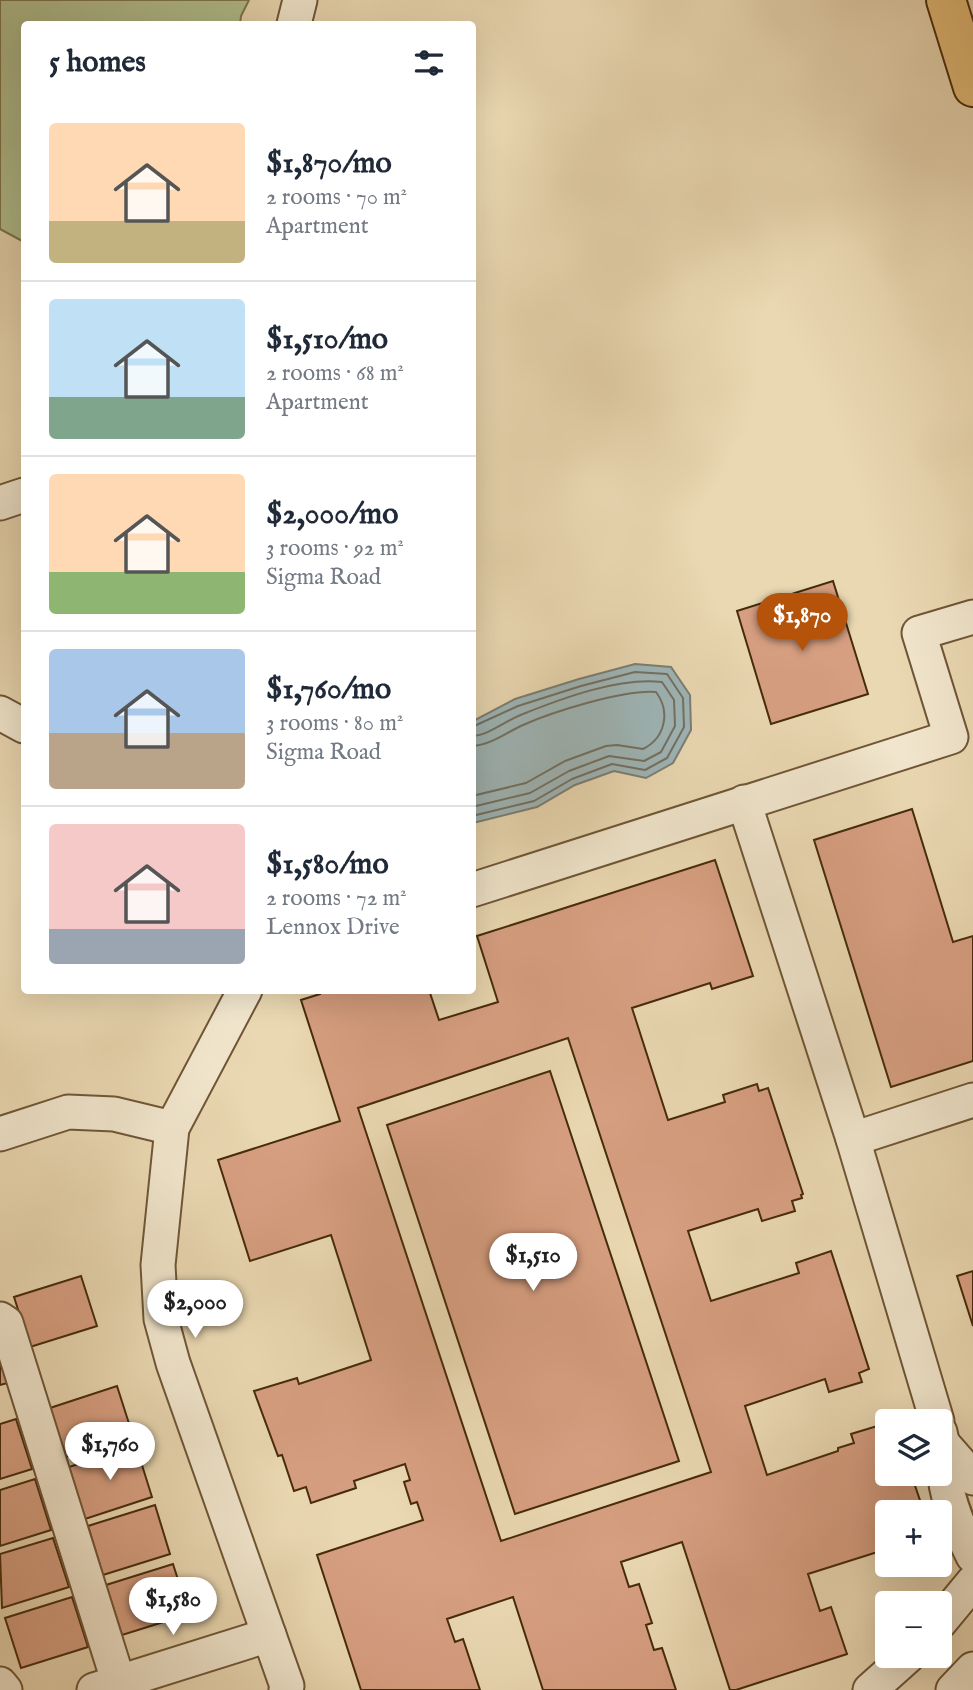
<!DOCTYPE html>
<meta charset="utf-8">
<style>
body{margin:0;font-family:"IM FELL English",serif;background:#f2f2f3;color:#1f2937;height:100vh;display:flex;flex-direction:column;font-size:26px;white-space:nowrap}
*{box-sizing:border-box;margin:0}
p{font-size:23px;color:#747a83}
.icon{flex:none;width:38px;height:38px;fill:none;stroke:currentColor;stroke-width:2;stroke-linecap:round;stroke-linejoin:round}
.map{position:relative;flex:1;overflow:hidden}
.panel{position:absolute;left:21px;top:21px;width:455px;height:973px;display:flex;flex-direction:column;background:#fff;border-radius:7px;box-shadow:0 7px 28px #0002}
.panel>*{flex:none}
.tools{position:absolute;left:875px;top:1409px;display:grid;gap:14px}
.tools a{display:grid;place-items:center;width:77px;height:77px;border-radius:7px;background:#fff;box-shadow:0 7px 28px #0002;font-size:35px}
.price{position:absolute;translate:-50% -60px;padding:0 16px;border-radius:24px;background:#fff;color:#222;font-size:23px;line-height:46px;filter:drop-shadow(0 2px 4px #0008)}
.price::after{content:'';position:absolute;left:50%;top:42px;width:21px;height:16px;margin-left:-10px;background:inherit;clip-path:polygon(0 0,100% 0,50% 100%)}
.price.on{background:#b45309;color:#fff}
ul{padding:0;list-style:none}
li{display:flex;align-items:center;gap:21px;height:175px;padding:0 28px}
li+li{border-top:2px solid #e0e1e3}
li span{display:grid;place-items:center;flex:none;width:196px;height:140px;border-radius:7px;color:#555}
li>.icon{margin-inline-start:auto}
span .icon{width:84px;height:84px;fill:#fffc;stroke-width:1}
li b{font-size:30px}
h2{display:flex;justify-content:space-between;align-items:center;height:84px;padding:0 28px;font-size:30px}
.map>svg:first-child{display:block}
.green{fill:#b1c090;stroke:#7c764e;stroke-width:2}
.water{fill:#9eb6b8;stroke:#7b7e73;stroke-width:2}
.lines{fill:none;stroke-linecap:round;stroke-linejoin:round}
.shore{stroke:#727062;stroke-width:2}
.building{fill:#d79f81;stroke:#462b0c;stroke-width:2;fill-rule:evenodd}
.minor-casing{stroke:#6f5636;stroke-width:37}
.major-casing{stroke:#462b0c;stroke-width:42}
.minor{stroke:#f1e6cd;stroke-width:33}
.major{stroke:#e5bc79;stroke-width:38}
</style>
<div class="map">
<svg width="973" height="1690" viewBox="0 0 973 1690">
<rect width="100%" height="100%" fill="#ead8b2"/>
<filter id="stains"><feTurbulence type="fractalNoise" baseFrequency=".00286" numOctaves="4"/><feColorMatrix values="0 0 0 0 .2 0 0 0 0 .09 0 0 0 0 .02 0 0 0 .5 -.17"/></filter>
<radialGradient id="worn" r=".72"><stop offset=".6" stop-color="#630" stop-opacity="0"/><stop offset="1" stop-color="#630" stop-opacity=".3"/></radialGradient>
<polygon class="green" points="0,0 249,0 241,16 240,24 24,24 24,242 0,229"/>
<polygon class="water" points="635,664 671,667 690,695 691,730 673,763 646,778 614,771 575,785 537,807 473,823 473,721 515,699 579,679"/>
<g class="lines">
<g class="shore">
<polyline points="472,727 518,706 581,686 635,672 667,674 683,698 684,727 667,758 645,770 612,764 572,779 534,801 472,816"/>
<path d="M472 736C490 735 506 720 523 714 563 698 619 677 662 682L674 700 675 726 661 752 644 761 609 756 569 771 530 793 472 807"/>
<path d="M472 746C491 745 507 732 523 725 552 712 625 689 656 692 671 712 665 738 643 749L617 745 606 746 565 761 526 783 472 796"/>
</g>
</g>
<g class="building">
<polygon points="833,581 868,694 771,724 737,611"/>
<polygon points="912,809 953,942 973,936 973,1061 891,1087 814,840"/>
<path d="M715 860 753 976 712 989 710 983 632 1008 668 1120 725 1102 723 1095 757 1084 759 1091 768 1088 803 1194 801 1195 802 1198 792 1201 795 1211 762 1221 758 1209 688 1231 711 1301 799 1273 796 1263 831 1251 869 1369 859 1373 862 1382 829 1392 825 1379 745 1406 767 1475 838 1451V1448L854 1443 851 1434 887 1423V1474H911L924 1512H887V1549L808 1574 820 1611 831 1607 847 1654 736 1690H730L682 1542 621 1562 629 1587 639 1584 652 1623 646 1625 654 1650 662 1648 676 1690H543L513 1597 447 1619 455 1642 463 1639 480 1690H361L317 1555 423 1520 417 1502 411 1504 404 1482 410 1480 405 1464 354 1481 356 1488 311 1503 306 1487 294 1491 282 1455 278 1456 254 1391 297 1378 299 1384 371 1360 331 1235 250 1261 218 1160 340 1121 301 1000 320 994 319 990H429L439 1020 498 1002 477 936ZM568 1038 711 1472 501 1541 358 1108Z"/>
<polygon points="550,1071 679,1461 515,1514 387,1125"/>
<polygon points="973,1271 973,1326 957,1276"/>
<polygon points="81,1276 97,1326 30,1347 14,1297"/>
<polygon points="0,1349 11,1382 0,1385"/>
<polygon points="117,1386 133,1436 66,1457 50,1408"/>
<polygon points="16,1419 32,1469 0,1479 0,1424"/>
<polygon points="136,1446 152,1497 85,1519 69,1467"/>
<polygon points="35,1479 51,1530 0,1546 0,1490"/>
<polygon points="155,1505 170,1554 103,1575 88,1526"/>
<polygon points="53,1538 69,1587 2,1608 0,1554"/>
<polygon points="173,1564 189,1614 122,1635 106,1585"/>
<polygon points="72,1597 88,1647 21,1668 5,1618"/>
</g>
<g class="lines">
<g class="minor-casing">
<g id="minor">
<polyline points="294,24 300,0"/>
<polyline points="0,503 24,495"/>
<polyline points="0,713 24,726"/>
<polyline points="744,802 853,1139 937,1421"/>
<polyline points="472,890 951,737 919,633 973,617"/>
<polyline points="245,990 172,1128 158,1265 161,1319 173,1363 287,1686 286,1690"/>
<polyline points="0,1134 68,1112 114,1114 172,1128"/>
<polyline points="853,1139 973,1100"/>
<polyline points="0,1319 6,1323 121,1690"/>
<path d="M940 1432C944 1447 943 1461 945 1477 948 1504 961 1532 973 1556"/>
<polyline points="944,1445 973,1478"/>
<polyline points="940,1622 973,1582"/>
<polyline points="0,1684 5,1690"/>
<polyline points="94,1690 269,1635"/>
<polyline points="870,1690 908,1656"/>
<polyline points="953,1690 973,1669"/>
</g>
</g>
<g class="major-casing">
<polyline id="major" points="946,0 973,87"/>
</g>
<use href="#minor" class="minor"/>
<use href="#major" class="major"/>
</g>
<rect width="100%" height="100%" filter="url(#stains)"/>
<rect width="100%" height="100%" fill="url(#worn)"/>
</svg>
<div class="tools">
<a><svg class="icon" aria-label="layers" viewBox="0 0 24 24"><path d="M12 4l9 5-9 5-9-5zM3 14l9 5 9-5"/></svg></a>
<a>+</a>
<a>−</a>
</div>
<b class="price on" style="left:802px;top:653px">$1,870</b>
<b class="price" style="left:533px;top:1293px">$1,510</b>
<b class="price" style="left:195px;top:1340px">$2,000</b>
<b class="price" style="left:110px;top:1482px">$1,760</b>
<b class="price" style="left:173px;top:1637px">$1,580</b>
<section class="panel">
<h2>5 homes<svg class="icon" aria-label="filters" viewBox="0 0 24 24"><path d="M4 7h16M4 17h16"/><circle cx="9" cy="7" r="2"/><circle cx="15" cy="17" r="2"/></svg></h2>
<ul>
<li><span style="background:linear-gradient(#ffd9b3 70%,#c2b280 0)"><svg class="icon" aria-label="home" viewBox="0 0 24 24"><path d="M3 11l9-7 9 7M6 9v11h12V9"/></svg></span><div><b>$1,870/mo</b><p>2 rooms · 70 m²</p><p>Apartment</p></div></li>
<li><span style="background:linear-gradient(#bfe0f5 70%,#7fa58c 0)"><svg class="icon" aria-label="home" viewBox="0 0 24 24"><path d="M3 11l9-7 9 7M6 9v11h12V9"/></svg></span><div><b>$1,510/mo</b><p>2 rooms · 68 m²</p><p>Apartment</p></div></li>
<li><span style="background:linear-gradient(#ffd9b3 70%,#8fb573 0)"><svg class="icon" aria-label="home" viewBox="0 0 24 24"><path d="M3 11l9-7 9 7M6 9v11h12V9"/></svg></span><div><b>$2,000/mo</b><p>3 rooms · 92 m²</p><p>Sigma Road</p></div></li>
<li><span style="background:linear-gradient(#a9c7e8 60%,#b9a48a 0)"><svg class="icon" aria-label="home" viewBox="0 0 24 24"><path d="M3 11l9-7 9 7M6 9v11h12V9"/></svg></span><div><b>$1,760/mo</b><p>3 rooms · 80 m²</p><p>Sigma Road</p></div></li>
<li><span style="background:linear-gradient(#f6c9c9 75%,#9aa5b1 0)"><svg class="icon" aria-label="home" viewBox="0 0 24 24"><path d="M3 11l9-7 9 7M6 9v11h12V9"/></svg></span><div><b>$1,580/mo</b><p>2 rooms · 72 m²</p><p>Lennox Drive</p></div></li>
</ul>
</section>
</div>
